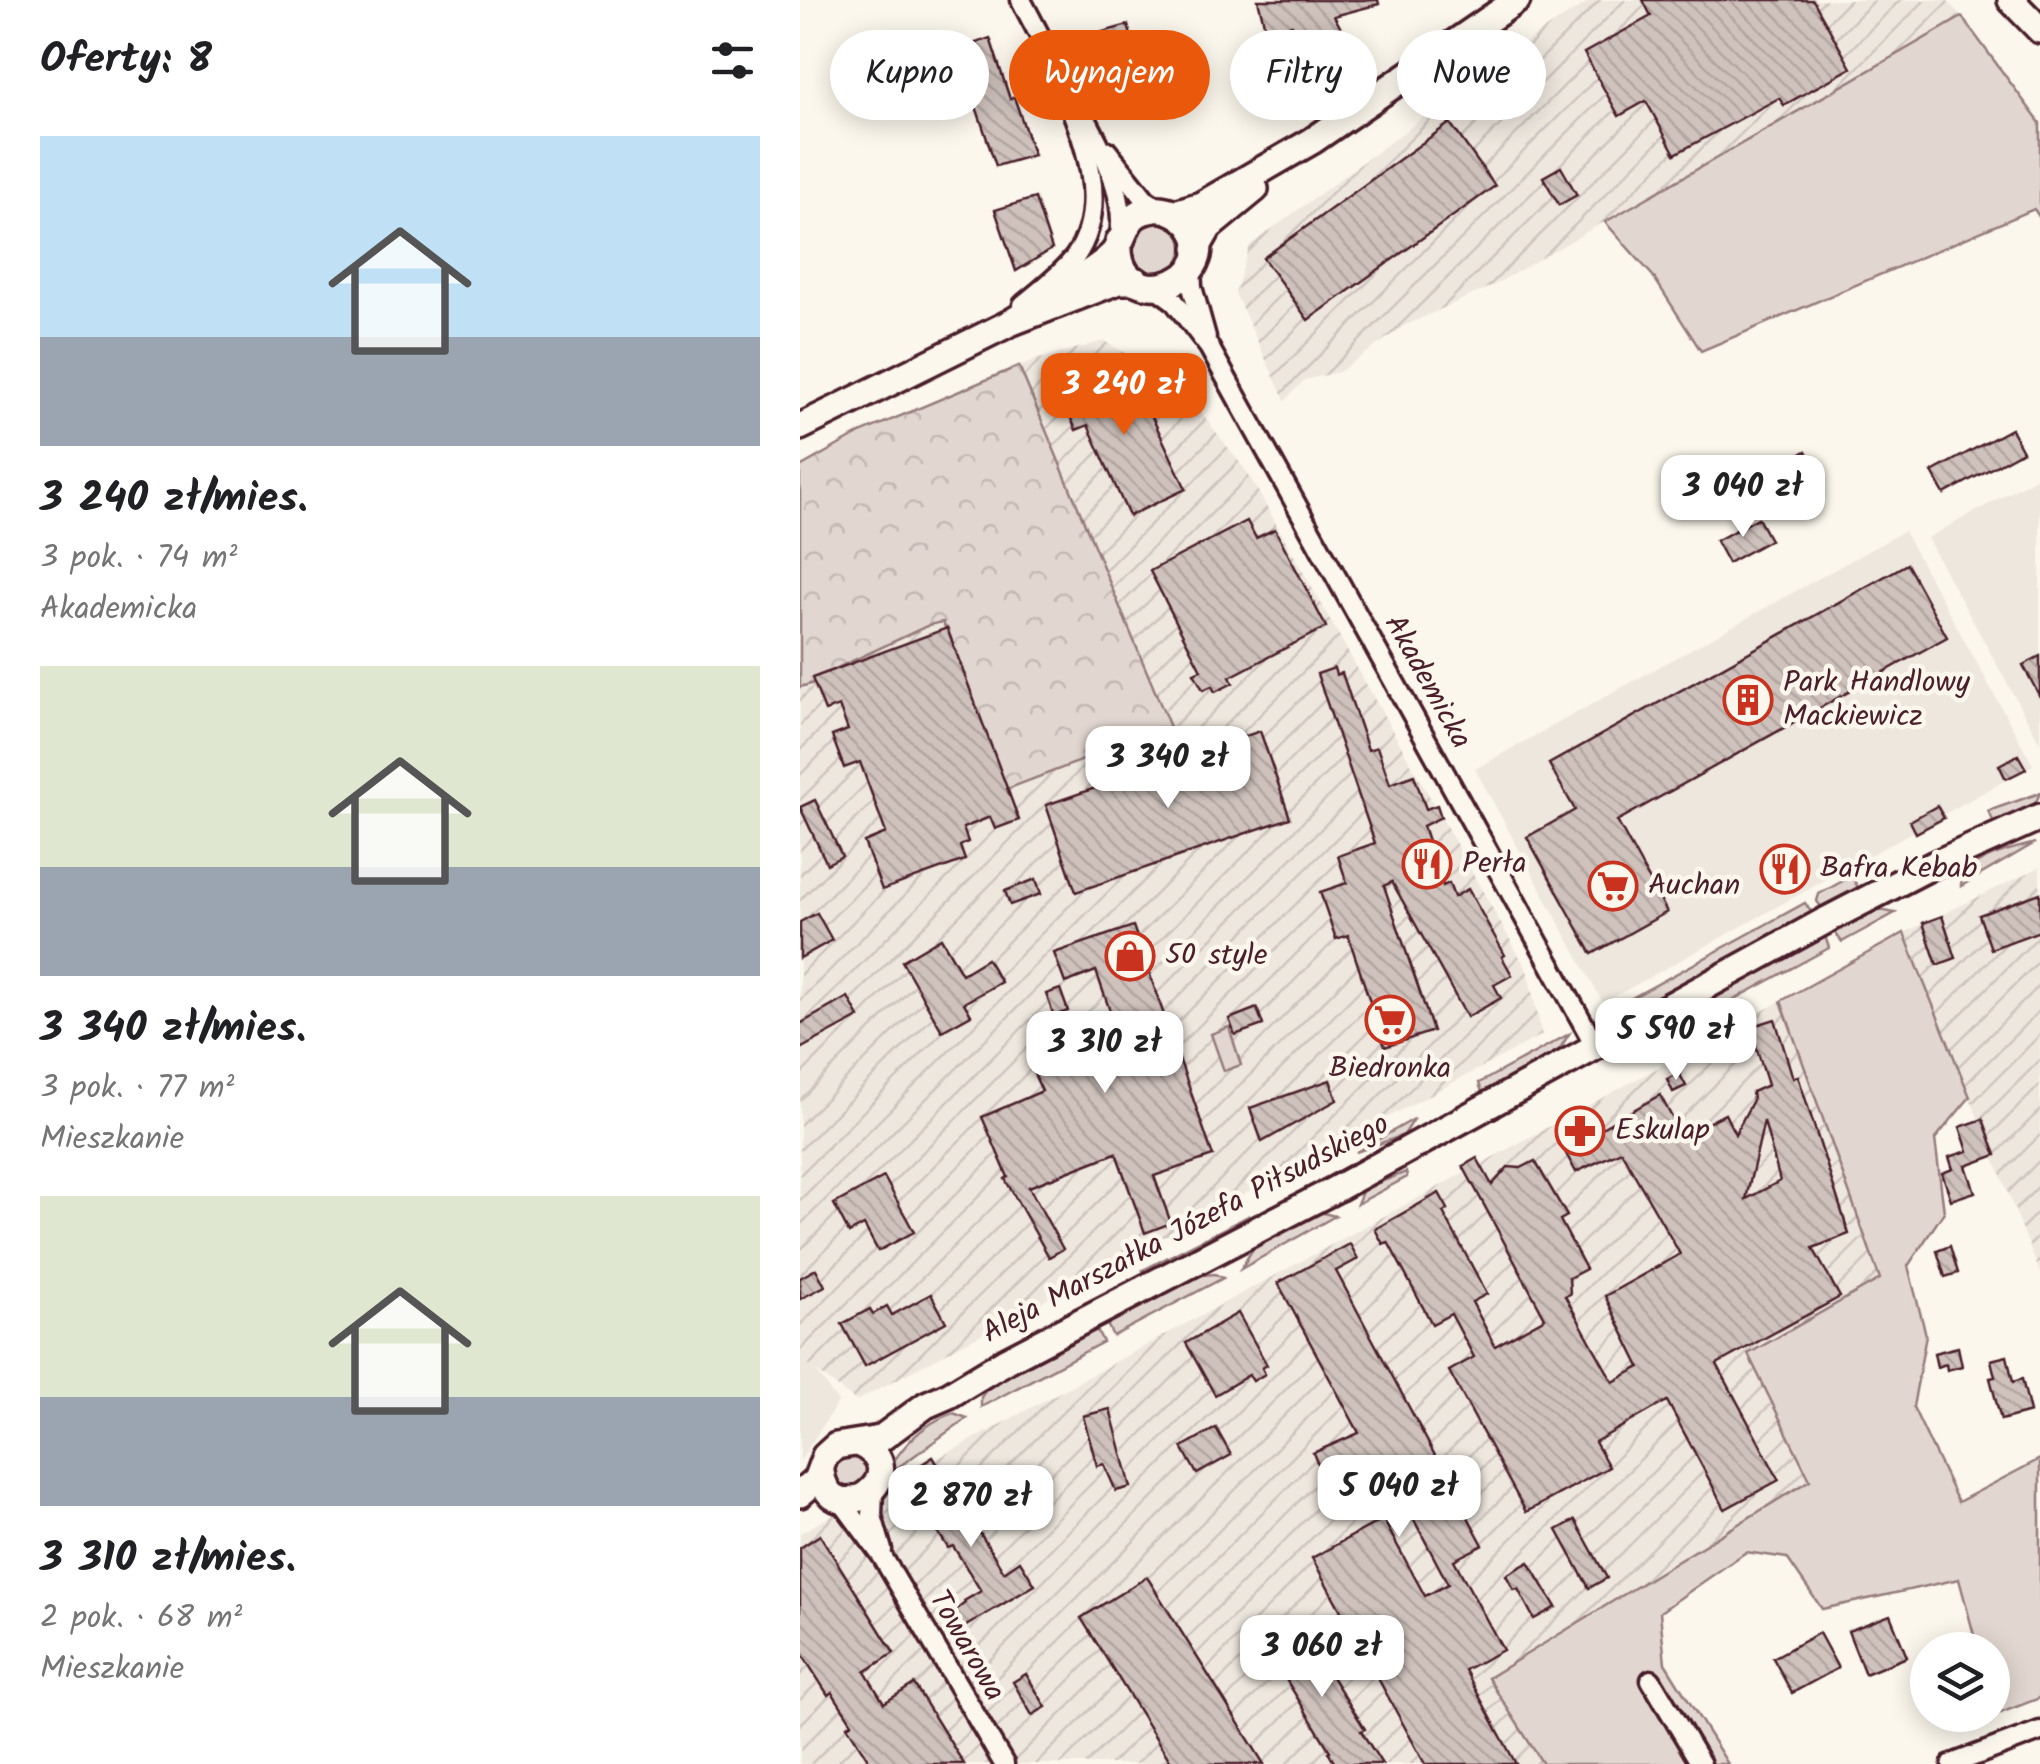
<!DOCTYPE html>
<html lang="pl">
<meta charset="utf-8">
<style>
body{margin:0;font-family:Kalam,sans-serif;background:#f6f6f6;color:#202124;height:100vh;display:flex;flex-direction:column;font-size:38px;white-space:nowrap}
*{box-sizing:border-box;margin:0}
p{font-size:32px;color:#757577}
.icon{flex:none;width:55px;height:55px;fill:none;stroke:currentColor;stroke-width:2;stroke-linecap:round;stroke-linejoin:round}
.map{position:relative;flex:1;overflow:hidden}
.drawer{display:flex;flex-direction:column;background:#fff;width:800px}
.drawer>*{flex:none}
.top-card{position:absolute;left:30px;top:30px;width:950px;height:90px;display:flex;gap:20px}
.tools{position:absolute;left:1110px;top:1632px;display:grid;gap:20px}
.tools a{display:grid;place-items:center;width:100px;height:100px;border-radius:50%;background:#fff;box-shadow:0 5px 25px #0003;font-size:50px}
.price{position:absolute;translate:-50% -85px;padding:0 22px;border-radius:20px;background:#fff;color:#222;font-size:32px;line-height:65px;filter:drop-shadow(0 2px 5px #0008)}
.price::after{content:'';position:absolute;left:50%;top:60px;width:30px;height:22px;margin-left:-15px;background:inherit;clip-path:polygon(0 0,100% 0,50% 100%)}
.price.on{background:#ea580c;color:#fff}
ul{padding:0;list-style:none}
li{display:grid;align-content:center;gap:20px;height:530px;padding:0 40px}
li span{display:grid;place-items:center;height:310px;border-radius:0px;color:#555}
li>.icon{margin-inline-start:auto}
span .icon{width:180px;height:180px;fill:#fffc;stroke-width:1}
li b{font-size:42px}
h2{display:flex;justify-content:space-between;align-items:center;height:120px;padding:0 40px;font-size:42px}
.chip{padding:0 35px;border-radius:45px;background:#fff;box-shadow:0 5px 25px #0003;font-size:35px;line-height:90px}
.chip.on{background:#ea580c;color:#fff}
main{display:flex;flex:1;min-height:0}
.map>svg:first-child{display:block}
.built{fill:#eee7de}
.industrial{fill:url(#industrial-furrows)}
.grass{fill:#e2d7d0;stroke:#967b7e;stroke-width:2.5}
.forest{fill:url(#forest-crowns);stroke:#967b7e;stroke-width:2.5}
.building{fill:url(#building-back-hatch);stroke:#4a1f2b;stroke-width:2.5;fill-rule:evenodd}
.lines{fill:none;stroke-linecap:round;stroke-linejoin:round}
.street-casing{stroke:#4a1f2b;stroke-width:25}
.secondary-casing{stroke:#4a1f2b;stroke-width:32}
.street{stroke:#fbf7ec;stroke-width:18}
.secondary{stroke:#fbf7ec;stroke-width:25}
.labels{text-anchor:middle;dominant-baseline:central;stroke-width:9;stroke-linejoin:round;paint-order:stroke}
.street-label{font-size:30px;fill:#4a1f2b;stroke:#fbf7ec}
.poi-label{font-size:30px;fill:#4a1f2b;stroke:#fbf7ec;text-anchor:start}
</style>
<main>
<section class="drawer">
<h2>Oferty: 8<svg class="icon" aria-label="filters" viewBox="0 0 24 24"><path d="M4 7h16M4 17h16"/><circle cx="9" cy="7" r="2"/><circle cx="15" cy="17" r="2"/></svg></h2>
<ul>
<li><span style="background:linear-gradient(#bfe0f5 65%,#9aa5b1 0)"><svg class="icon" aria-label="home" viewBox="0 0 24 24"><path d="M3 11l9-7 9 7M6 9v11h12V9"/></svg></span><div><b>3 240 zł/mies.</b><p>3 pok. · 74 m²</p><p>Akademicka</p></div></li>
<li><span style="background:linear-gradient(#dfe7d0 65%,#9aa5b1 0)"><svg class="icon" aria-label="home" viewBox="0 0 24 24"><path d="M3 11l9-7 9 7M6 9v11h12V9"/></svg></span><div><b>3 340 zł/mies.</b><p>3 pok. · 77 m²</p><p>Mieszkanie</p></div></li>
<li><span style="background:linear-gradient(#dfe7d0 65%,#9aa5b1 0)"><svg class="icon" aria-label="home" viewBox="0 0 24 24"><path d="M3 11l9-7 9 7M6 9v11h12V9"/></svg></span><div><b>3 310 zł/mies.</b><p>2 pok. · 68 m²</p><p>Mieszkanie</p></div></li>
</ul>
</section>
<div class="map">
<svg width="1240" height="1764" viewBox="0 0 1240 1764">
<defs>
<pattern id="industrial-furrows" width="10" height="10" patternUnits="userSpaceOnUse" patternTransform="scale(2.5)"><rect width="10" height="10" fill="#eee7de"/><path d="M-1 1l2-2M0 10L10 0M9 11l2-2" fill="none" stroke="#cec6bf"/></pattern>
<pattern id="forest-crowns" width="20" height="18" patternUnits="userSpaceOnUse" patternTransform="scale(2.5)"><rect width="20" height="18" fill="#e2d7d0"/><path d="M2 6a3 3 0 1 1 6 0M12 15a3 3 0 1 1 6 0" fill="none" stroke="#c3b8b3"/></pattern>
<pattern id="building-back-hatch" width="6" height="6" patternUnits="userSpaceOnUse" patternTransform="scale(2.5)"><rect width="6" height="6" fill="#cfc2bc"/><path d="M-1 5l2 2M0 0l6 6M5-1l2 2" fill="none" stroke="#b3a6a2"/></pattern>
</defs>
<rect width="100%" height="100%" fill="#fbf7ec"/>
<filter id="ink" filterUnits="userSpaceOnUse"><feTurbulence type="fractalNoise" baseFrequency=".01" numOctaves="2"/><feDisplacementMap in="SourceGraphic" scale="20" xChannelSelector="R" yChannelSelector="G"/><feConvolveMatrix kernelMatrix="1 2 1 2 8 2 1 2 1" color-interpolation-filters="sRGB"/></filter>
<g filter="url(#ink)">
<g class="built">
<polygon points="1240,476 1240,743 1127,538"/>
<polygon points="1104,531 1233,765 803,1003 675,769"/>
<polygon points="0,1356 8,1359 38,1402 0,1461"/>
</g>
<g class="industrial">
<polygon points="791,0 1147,0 1162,17 694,285 604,326 539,372 504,380 485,401 435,293 450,245 736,35"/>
<polygon points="304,341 379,384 447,472 727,970 742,1035 56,1401 0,1359 0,467 235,360"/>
<polygon points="1240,867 1240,1273 1104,933"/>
<polygon points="981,1001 1080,1280 949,1354 1010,1479 688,1677 742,1764 0,1764 0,1533"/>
</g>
<g class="grass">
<polygon points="1162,17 1240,123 1240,218 1234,209 901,351 853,276 805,222"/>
<circle cx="357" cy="248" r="25"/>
<polygon points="1240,793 1235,804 1194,822 1188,811"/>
<path d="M1235 843 1161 886V884C1167 858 1212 849 1235 843Z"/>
<polygon points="1052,876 1058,888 1021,907 1017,901 1019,894"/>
<polygon points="1005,903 1012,913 823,1015 810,1018 801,1015"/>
<polygon points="1075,909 1095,913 1042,942 1034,931"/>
<polygon points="1104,933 1170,1097 1135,1139 1144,1212 1108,1266 1126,1335 1113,1407 1158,1502 1240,1459 1240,1698 1195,1715 1192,1650 1178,1650 1159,1579 1022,1609 987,1558 946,1552 860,1612 865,1663 928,1764 743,1764 688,1678 1010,1480 948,1354 1080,1279 981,1001"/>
<polygon points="1025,936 1029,948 898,1019 899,1009 905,1001"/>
<polygon points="870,1022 882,1028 845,1048 851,1031"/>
<polygon points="429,1027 441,1065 424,1071 411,1034"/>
<polygon points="769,1034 759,1050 682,1092 679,1083"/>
<polygon points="614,1119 604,1135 556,1152"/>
<polygon points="606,1172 607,1177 557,1204 563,1189"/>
<polygon points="519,1212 535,1216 441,1269 452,1250"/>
<polygon points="450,1215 441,1224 347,1274 343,1270"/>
<polygon points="415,1274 423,1278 313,1336 307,1324 402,1275"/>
<polygon points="297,1330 303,1342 181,1407 181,1397 190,1385"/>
<path d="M153 1413 167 1418 96 1469 90 1478 81 1507C78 1467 117 1425 153 1413Z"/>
<circle cx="50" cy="1471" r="17"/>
</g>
<polygon class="forest" points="219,366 370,727 207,789 143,622 129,625 37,668 14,683 0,687 0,467 60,433"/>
<g class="building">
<polygon points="458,0 578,0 579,4 534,16 542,30 497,42 492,25 466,31"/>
<polygon points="843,0 1013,0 1051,68 984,105 979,98 875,154 846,101 819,116 784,53 851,16"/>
<polygon points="328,25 350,102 317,111 295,34"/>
<polygon points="190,38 210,99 214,97 234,155 196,166 158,53 159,49"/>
<polygon points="547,38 560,59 494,100 481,79"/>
<polygon points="650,123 695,186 508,320 463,258"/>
<polygon points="761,167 777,195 759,205 743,177"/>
<polygon points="235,198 252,249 216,271 195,210"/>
<polygon points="319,362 336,404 344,400 386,489 329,516 288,425 276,430 259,391"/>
<polygon points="1211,429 1223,451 1144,494 1132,472"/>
<polygon points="1006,451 1023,483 995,498 978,467"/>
<polygon points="958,518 970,540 928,563 916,541"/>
<polygon points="447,521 456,538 475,529 526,627 430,677 433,683 415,692 412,686 403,690 394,673 401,670 350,571"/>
<polygon points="1107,564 1147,637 817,821 867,912 792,954 727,837 775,810 749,764"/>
<polygon points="147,628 219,820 195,829 190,817 163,828 168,842 160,846 165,860 82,890 64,842 86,833 60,762 44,768 32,736 48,730 39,706 25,711 12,678"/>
<polygon points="1240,656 1240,697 1223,665"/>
<polygon points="534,668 536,675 542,673 568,750 577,747 590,784 614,775 626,809 637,805 641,817 623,826 643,886 649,883 654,897 668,889 705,955 702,957 712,975 694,985 701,998 667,1017 592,882 584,886 633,1031 585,1047 548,935 536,939 520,892 547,883 538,856 575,843 517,674"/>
<polygon points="460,731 490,818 276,892 246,805"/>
<polygon points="1218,755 1226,769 1206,779 1199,765"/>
<polygon points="15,800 42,856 27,864 0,807"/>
<polygon points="1137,806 1144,818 1116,833 1110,821"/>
<polygon points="236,879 241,894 210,905 205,891"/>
<polygon points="1240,893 1240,931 1191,949 1179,915"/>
<polygon points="17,913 32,940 0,958 0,922"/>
<polygon points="1142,916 1156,958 1137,965 1123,923"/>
<polygon points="333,926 413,1156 354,1176 371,1223 345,1233 316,1153 229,1187 263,1249 249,1257 205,1179 208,1177 182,1117 242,1091 234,1074 245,1070 236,1049 251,1042 261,1063 319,1037 296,971 265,983 254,953"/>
<polygon points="141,938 162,974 187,959 201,982 164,1003 171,1015 142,1031 102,961"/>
<polygon points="260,989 268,1011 254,1016 246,994"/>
<polygon points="48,997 59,1017 0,1049 0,1024"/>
<polygon points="457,1008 463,1025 435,1035 429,1019"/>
<path d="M975 1019 993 1078 998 1076 1049 1234 1013 1248 1040 1297 917 1364 979 1480 925 1509 867 1401 795 1442 809 1467 726 1512 649 1371 674 1357 651 1314 632 1324 588 1242 583 1244 575 1229 639 1193 648 1209 643 1212 687 1294 672 1302 695 1346 745 1318 663 1166 677 1158 692 1185 708 1167 721 1168 735 1161 767 1216 760 1220 786 1269 769 1278 770 1294 765 1296 813 1382 840 1367 805 1296 880 1254 821 1151 776 1172 757 1137 792 1118 798 1130 860 1095 882 1136 925 1114 935 1134 953 1100 952 1092 968 1085 950 1027ZM964 1121 980 1181 946 1199Z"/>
<polygon points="876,1043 883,1056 869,1063 862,1050"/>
<polygon points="879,1073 886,1086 873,1092 867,1079"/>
<polygon points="530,1080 537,1100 462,1142 450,1108"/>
<polygon points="1183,1119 1196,1155 1166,1166 1175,1192 1151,1200 1142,1173 1153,1169 1149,1157 1168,1151 1160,1127"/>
<polygon points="84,1177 114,1232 78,1251 64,1225 49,1233 34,1204"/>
<polygon points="550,1244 558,1259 536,1271 683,1545 654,1560 703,1650 665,1670 716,1764 625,1764 512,1558 583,1519 625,1596 648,1584 596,1486 589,1490 573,1460 525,1481 513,1453 559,1433 478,1283"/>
<polygon points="1150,1246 1158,1273 1145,1277 1137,1251"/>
<polygon points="16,1269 25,1286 0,1299 0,1278"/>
<polygon points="131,1294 146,1322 65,1366 42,1324 70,1309 73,1314 87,1306 92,1315"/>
<polygon points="438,1313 467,1365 462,1368 465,1374 453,1381 449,1375 415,1395 386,1343"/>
<polygon points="1158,1347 1162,1366 1147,1370 1146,1364 1137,1367 1134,1353"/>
<polygon points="1207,1356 1213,1382 1222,1379 1230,1412 1201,1420 1190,1378 1195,1377 1191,1360"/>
<polygon points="310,1409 331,1487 316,1491 304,1464 297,1466 283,1416"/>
<polygon points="416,1428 431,1455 397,1474 382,1447"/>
<polygon points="133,1457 204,1572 220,1561 235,1585 166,1626 159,1625 154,1617 156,1610 165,1603 164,1601 181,1591 153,1546 148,1548 130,1519 135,1517 121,1494 132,1487 119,1466"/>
<polygon points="775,1520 807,1578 789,1588 757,1530"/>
<polygon points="20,1535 94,1653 65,1672 84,1703 114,1684 164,1764 71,1764 47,1726 52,1723 32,1692 28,1695 0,1651 0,1548"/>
<polygon points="729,1562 756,1607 734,1619 718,1589 714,1590 706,1575"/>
<polygon points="347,1577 464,1764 372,1764 281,1618"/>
<polygon points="1090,1615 1107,1657 1065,1674 1048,1631"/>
<polygon points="500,1626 565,1729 561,1731 582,1764 535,1764 528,1752 530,1751 466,1647"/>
<polygon points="1019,1633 1038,1668 992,1693 973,1658"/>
<polygon points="226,1674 246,1707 232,1715 213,1682"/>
</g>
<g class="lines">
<g class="street-casing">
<g id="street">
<polyline points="221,0 251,57"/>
<path d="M274 97C296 137 327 189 320 236"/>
<polyline points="307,151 346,200 360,209"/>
<polyline points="391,269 392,287 406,337"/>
<polyline points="355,287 373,300 409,347 795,1045"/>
<path d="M223 305C241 290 261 275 275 257 319 194 270 112 247 49"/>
<polyline points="73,1490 72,1516 82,1550"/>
<polyline points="39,1498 82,1556 204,1764"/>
<polyline points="851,1680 901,1764"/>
<polyline points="1152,1764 1240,1731"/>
</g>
</g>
<g class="secondary-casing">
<g id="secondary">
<polyline points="1211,0 1240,30"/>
<polyline points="375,213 401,205 512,141 717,0"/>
<polyline points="397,248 409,227 455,189"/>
<path d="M212 322C233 308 304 267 315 251 328 233 324 212 355 209 367 208 381 214 389 224 433 279 314 323 319 241"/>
<polyline points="0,427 212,322 318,281 337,281"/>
<path d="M21 1472C31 1539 122 1472 58 1443"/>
<polyline points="0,1494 16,1480 25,1456 36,1446 80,1439 126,1405 149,1395 207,1360 534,1190 1023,922 1135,864 1240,817"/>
</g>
</g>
<use href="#street" class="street"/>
<use href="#secondary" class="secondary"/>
</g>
</g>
<defs>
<g id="building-ring" transform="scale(2.5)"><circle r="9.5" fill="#fbf7ec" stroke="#c8321e" stroke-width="1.5"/><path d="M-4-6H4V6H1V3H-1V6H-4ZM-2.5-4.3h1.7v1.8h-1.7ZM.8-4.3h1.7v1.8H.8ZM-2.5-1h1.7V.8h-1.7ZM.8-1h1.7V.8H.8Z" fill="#c8321e"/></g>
<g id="restaurant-ring" transform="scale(2.5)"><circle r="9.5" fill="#fbf7ec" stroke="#c8321e" stroke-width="1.5"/><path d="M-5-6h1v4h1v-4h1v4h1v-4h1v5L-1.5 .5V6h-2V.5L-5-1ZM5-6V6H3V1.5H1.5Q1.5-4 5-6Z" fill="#c8321e"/></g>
<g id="supermarket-ring" transform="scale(2.5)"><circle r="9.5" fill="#fbf7ec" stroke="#c8321e" stroke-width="1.5"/><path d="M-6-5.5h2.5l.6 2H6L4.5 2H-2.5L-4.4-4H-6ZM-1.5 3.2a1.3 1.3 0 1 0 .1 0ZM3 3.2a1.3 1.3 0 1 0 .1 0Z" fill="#c8321e"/></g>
<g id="shop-ring" transform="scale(2.5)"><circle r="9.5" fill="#fbf7ec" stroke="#c8321e" stroke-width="1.5"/><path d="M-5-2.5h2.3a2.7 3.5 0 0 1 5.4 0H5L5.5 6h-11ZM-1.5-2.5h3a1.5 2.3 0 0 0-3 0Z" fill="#c8321e"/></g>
<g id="pharmacy-ring" transform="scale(2.5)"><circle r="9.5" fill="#fbf7ec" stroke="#c8321e" stroke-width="1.5"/><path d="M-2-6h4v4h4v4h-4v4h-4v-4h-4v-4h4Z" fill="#c8321e"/></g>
</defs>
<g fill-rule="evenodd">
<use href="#building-ring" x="948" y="700"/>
<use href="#restaurant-ring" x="627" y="864"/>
<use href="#restaurant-ring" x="985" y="869"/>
<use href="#supermarket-ring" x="813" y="886"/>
<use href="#shop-ring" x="330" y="956"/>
<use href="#supermarket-ring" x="590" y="1020"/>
<use href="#pharmacy-ring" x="780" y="1131"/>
</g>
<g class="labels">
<g class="street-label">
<text transform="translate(627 682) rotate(61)">Akademicka</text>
<text transform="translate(386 1229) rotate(-28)">Aleja Marszałka Józefa Piłsudskiego</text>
<text transform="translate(166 1646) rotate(60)">Towarowa</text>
</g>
<g class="poi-label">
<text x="983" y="683">Park Handlowy<tspan x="983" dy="34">Mackiewicz</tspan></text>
<text x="662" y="864">Perła</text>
<text x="1020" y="869">Bafra Kebab</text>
<text x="848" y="886">Auchan</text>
<text x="365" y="956">50 style</text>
<text x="590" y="1069" text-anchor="middle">Biedronka</text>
<text x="815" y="1131">Eskulap</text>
</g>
</g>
</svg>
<div class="tools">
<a><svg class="icon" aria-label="layers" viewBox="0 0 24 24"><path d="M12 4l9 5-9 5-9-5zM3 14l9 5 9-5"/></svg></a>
</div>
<b class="price on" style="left:324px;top:438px">3 240 zł</b>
<b class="price" style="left:943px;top:540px">3 040 zł</b>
<b class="price" style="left:368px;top:811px">3 340 zł</b>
<b class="price" style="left:876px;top:1083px">5 590 zł</b>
<b class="price" style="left:305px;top:1096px">3 310 zł</b>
<b class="price" style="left:599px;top:1540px">5 040 zł</b>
<b class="price" style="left:171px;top:1550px">2 870 zł</b>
<b class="price" style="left:522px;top:1700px">3 060 zł</b>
<div class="top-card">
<a class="chip">Kupno</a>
<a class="chip on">Wynajem</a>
<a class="chip">Filtry</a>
<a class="chip">Nowe</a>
</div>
</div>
</main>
